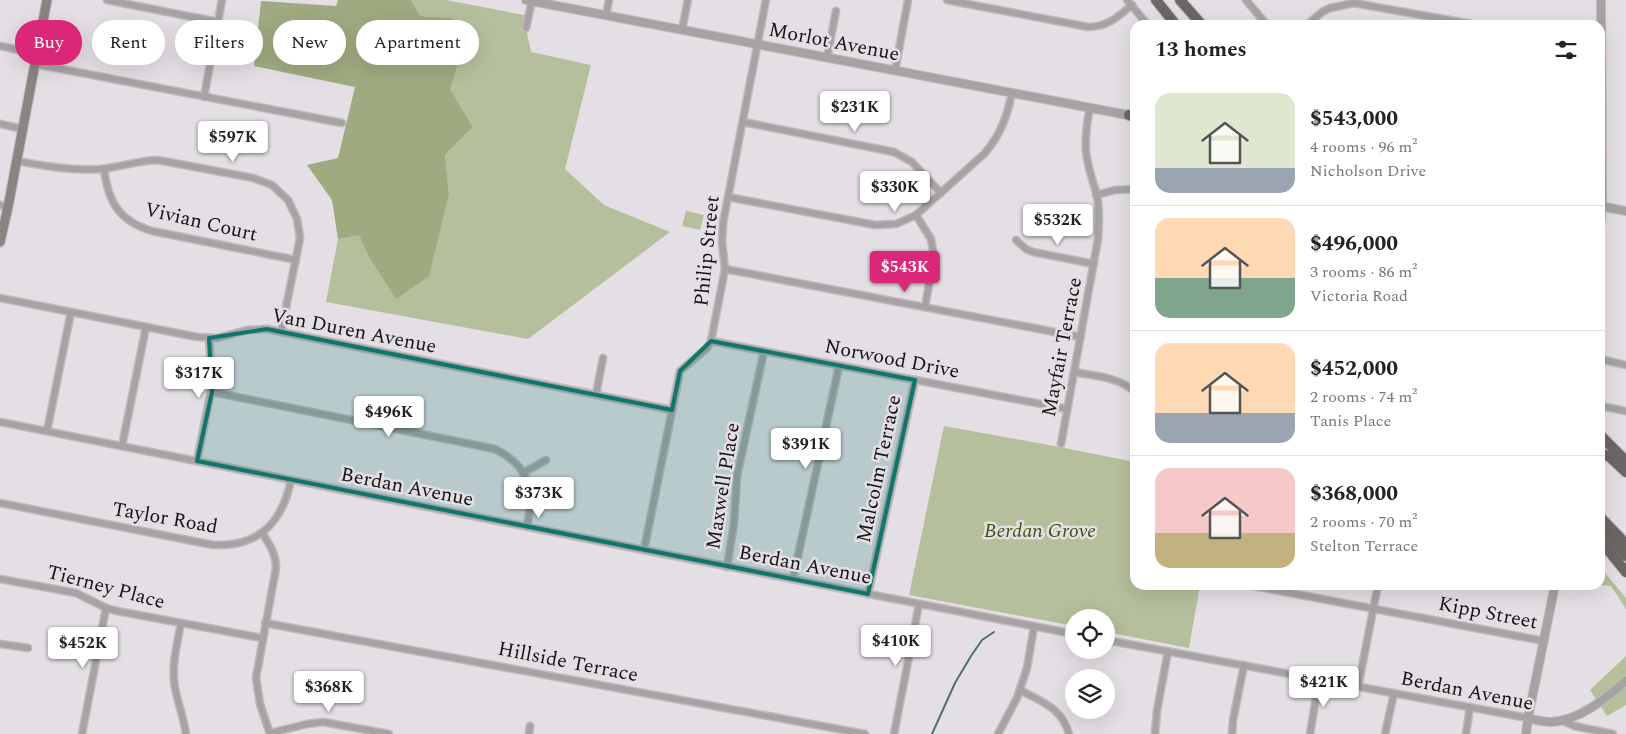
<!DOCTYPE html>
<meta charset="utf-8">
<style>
body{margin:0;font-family:Spectral,serif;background:#f6f6f6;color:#222;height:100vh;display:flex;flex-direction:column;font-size:19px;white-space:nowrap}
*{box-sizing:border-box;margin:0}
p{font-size:16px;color:#767676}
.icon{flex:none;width:28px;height:28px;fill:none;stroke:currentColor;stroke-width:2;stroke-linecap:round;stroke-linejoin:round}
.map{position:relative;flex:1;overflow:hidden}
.side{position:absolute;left:1130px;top:20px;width:475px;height:570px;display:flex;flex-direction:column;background:#fff;border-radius:15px;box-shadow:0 5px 20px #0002}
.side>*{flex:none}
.guide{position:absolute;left:15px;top:20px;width:475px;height:45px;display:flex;gap:10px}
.buttons{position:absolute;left:1065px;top:609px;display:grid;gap:10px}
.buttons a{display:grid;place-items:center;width:50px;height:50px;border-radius:50%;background:#fff;box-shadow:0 5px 20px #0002;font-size:25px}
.price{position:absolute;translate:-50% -42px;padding:0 11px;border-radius:5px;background:#fff;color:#222;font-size:16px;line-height:32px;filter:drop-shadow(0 1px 2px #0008)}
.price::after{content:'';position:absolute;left:50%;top:30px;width:15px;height:11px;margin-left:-8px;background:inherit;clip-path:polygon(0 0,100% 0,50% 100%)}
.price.active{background:#db2777;color:#fff}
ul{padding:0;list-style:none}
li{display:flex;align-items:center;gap:15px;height:125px;padding:0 25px}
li+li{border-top:1px solid #e0e0e0}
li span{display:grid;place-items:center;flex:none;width:140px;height:100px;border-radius:15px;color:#555}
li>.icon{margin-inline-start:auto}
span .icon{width:60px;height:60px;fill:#fffc;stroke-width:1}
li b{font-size:21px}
h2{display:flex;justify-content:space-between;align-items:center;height:60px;padding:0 25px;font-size:21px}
.pill{padding:0 18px;border-radius:22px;background:#fff;box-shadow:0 5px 20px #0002;font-size:18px;line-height:45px}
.pill.active{background:#db2777;color:#fff}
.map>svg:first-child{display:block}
.green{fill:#b6bf9b}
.forest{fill:#a0aa80}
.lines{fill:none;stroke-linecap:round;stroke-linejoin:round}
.stream{stroke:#4d6f7b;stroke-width:2}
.minor-casing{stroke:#bebabf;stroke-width:9}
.tertiary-casing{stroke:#bebabf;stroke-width:10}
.secondary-casing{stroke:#bebabf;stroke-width:11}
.trunk-casing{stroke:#bebabf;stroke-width:12}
.minor{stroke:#a6a3a2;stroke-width:6}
.tertiary{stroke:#a6a3a2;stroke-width:8}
.secondary{stroke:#8a8583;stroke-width:9}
.trunk{stroke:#6c6764;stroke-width:10}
.marked{fill:#0f766e;fill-opacity:0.2;stroke:#0f766e;stroke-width:4;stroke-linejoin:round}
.labels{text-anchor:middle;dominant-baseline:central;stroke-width:5;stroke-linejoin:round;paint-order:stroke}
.street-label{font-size:20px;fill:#141315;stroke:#e3dfe4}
.park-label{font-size:20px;font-style:italic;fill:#45500c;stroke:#e3dfe4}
</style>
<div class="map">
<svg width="1626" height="734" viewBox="0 0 1626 734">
<rect width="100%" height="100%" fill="#e3dfe4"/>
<g class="green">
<polygon points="411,0 446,0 529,16 526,28 531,52 591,65 565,169 604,205 670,232 528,339 326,302 338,239 359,234 368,255 449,194 445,155 473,127 450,89 451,18 419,16"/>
<polygon points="686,211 704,215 700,230 682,226"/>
<polygon points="944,426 1054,446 1135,462 1135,585 1200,585 1189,648 1106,632 1106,618 1074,618 1074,626 909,595"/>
<polygon points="1600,567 1626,598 1626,609 1611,586 1600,585"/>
<polygon points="1626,656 1626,705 1607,716 1590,690"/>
</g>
<polygon class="forest" points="338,0 411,0 420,16 451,18 467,35 450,89 473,127 445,155 449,194 429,276 396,299 368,255 359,235 338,239 332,200 307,165 338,158 355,87 254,66 261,1 336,6"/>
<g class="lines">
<polyline class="stream" points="932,734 955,683 971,656 982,640 994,632"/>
<g class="minor-casing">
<g id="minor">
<polyline points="107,0 218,22"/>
<path d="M947 0 1088 27C1107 27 1118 17 1132 5"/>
<polyline points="1127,0 1148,25"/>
<polyline points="1246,0 1267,25"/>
<polyline points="606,15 609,0"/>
<polyline points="1307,25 1322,12 1330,8 1354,3 1477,25"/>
<polyline points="526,28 532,0"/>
<polyline points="682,30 688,0"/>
<polyline points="0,46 37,54"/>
<polyline points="827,58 836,11"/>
<polyline points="35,64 342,123"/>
<polyline points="895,71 908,0"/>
<polyline points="204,97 222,0"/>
<polyline points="743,122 894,152 912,162 941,193"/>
<polyline points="0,124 23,129"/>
<path d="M17 161C45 166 72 171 101 169 121 167 139 160 158 160L253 178 272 185 288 200 297 219 300 238 281 332"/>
<path d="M104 169C108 202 119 221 152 231L296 260"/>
<polyline points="1096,195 1115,190 1135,189"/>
<path d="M728 197 875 225 896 224 916 215 984 154C1000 136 1007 117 1012 93"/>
<polyline points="0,205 8,207"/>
<polyline points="916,215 931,239 934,256 925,307"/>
<polyline points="1016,240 1026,249 1033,252 1094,264"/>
<polyline points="725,269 1081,337"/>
<polyline points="0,298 197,337 217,338 247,330 267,329 672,410"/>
<polyline points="711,341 1067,409"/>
<polyline points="1600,359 1626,365"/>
<path d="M1074 372C1095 376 1119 377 1135 392"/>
<path d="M212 392 495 449C531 467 534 491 527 527"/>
<polyline points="596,395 603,358"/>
<polyline points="1600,406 1626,411"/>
<polyline points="0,422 644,550 1074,634"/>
<polyline points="47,431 71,312"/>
<path d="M1061 444 1098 239C1099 223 1100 207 1096 192 1092 178 1087 165 1086 151 1085 136 1087 122 1090 108"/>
<polyline points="122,446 146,327"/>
<polyline points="197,461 212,385 209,338"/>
<polyline points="523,473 546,460"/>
<path d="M0 503 213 545C258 547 282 524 291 480"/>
<path d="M262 533C270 545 276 554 276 568L256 678 260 704 270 734"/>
<polyline points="644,550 680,371 707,348 711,341 725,269 722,242 723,223 766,0"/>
<polyline points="727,567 734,523 737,476 764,351"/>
<polyline points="0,579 76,593 106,608 117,611 262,638"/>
<polyline points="793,579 839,366"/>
<polyline points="1248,585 1544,641"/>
<polyline points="868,594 915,380"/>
<path d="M181 623C177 644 171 667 175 688 178 704 184 718 186 734"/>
<polyline points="265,623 865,734"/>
<polyline points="1106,640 1528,718"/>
<polyline points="0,644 28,648"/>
<polyline points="1358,687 1378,585"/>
<path d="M1020 690C1042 702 1062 708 1069 734"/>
<polyline points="1561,720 1574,726 1613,734"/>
<polyline points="270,733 307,724 323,722 389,734"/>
<polyline points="82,734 106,608"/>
<polyline points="529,734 530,726"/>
<polyline points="894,734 919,604"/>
<polyline points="998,734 1017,698 1027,668 1034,627"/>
<polyline points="1155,734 1157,711 1168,651"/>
<polyline points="1232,734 1233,720 1244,665"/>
<polyline points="1310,734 1319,679"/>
<polyline points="1385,734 1394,693"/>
<polyline points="1466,734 1470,707"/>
</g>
</g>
<g class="tertiary-casing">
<g id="tertiary">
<polyline points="526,0 1133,116"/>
<polyline points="1600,206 1626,211"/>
<polyline points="1600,226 1602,207 1601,0"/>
<path d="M1528 718C1536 720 1543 722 1551 722 1579 721 1606 698 1626 681"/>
<polyline points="1526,734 1528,718 1555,585"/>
</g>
</g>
<g class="secondary-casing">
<polyline id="secondary" points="0,242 8,207 47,0"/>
</g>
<g class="trunk-casing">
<g id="trunk">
<polyline points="1156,0 1176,25"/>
<polyline points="1180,0 1202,25"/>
<polyline points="1129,115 1135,117"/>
<polyline points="1600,435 1626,461"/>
<polyline points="1600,453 1610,457 1626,472"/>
<polyline points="1600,517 1626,544"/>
<polyline points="1600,525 1626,556"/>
<polyline points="1600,540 1626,572"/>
</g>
</g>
<use href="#minor" class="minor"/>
<use href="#tertiary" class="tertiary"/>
<use href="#secondary" class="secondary"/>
<use href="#trunk" class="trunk"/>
</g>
<path class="marked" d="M267 329 672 410 680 371 711 341 915 380 868 594 197 461 212 392 209 338Z"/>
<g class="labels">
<g class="street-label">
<text transform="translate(834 42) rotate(11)">Morlot Avenue</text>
<text transform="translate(201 222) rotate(13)">Vivian Court</text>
<text transform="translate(707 251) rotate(-84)">Philip Street</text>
<text transform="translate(354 331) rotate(11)">Van Duren Avenue</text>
<text transform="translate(1062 347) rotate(-79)">Mayfair Terrace</text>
<text transform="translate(892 359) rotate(11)">Norwood Drive</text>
<text transform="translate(879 469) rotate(-78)">Malcolm Terrace</text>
<text transform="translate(723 486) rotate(-81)">Maxwell Place</text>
<text transform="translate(407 487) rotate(11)">Berdan Avenue</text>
<text transform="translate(165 518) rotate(10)">Taylor Road</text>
<text transform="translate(805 565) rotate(11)">Berdan Avenue</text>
<text transform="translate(106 587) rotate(15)">Tierney Place</text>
<text transform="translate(1488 613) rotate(11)">Kipp Street</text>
<text transform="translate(568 662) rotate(11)">Hillside Terrace</text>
<text transform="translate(1467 691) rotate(11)">Berdan Avenue</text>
</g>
<g class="park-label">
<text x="1040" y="531">Berdan Grove</text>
</g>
</g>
</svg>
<div class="buttons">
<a><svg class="icon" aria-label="locate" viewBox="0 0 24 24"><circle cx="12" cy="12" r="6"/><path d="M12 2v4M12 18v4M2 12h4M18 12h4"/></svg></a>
<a><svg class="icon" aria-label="layers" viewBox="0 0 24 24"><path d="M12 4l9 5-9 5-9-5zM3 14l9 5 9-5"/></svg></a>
</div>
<b class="price" style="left:855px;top:133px">$231K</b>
<b class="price" style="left:233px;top:163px">$597K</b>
<b class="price" style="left:895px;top:213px">$330K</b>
<b class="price" style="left:1058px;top:246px">$532K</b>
<b class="price active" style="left:905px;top:293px">$543K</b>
<b class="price" style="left:199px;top:399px">$317K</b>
<b class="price" style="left:389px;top:438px">$496K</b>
<b class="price" style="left:806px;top:470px">$391K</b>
<b class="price" style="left:539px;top:519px">$373K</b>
<b class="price" style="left:896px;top:667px">$410K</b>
<b class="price" style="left:83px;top:669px">$452K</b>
<b class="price" style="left:1324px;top:708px">$421K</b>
<b class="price" style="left:329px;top:713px">$368K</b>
<div class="guide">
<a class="pill active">Buy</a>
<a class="pill">Rent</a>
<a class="pill">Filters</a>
<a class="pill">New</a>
<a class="pill">Apartment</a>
</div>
<section class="side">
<h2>13 homes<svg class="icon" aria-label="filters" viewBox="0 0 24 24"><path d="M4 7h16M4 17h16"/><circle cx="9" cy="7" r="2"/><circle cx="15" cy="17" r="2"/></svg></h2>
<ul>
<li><span style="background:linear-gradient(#dfe7d0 75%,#9aa5b1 0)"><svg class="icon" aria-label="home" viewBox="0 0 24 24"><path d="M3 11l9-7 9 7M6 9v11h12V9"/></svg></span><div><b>$543,000</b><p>4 rooms · 96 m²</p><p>Nicholson Drive</p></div></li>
<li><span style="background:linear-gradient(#ffd9b3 60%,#7fa58c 0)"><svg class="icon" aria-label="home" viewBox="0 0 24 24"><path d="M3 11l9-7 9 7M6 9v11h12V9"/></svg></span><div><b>$496,000</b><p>3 rooms · 86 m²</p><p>Victoria Road</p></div></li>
<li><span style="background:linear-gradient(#ffd9b3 70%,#9aa5b1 0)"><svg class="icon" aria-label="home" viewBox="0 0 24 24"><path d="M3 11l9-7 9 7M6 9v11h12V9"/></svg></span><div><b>$452,000</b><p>2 rooms · 74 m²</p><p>Tanis Place</p></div></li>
<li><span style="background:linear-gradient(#f6c9c9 65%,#c2b280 0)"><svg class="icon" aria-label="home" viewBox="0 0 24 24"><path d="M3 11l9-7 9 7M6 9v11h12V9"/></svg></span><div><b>$368,000</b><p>2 rooms · 70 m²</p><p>Stelton Terrace</p></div></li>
</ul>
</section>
</div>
